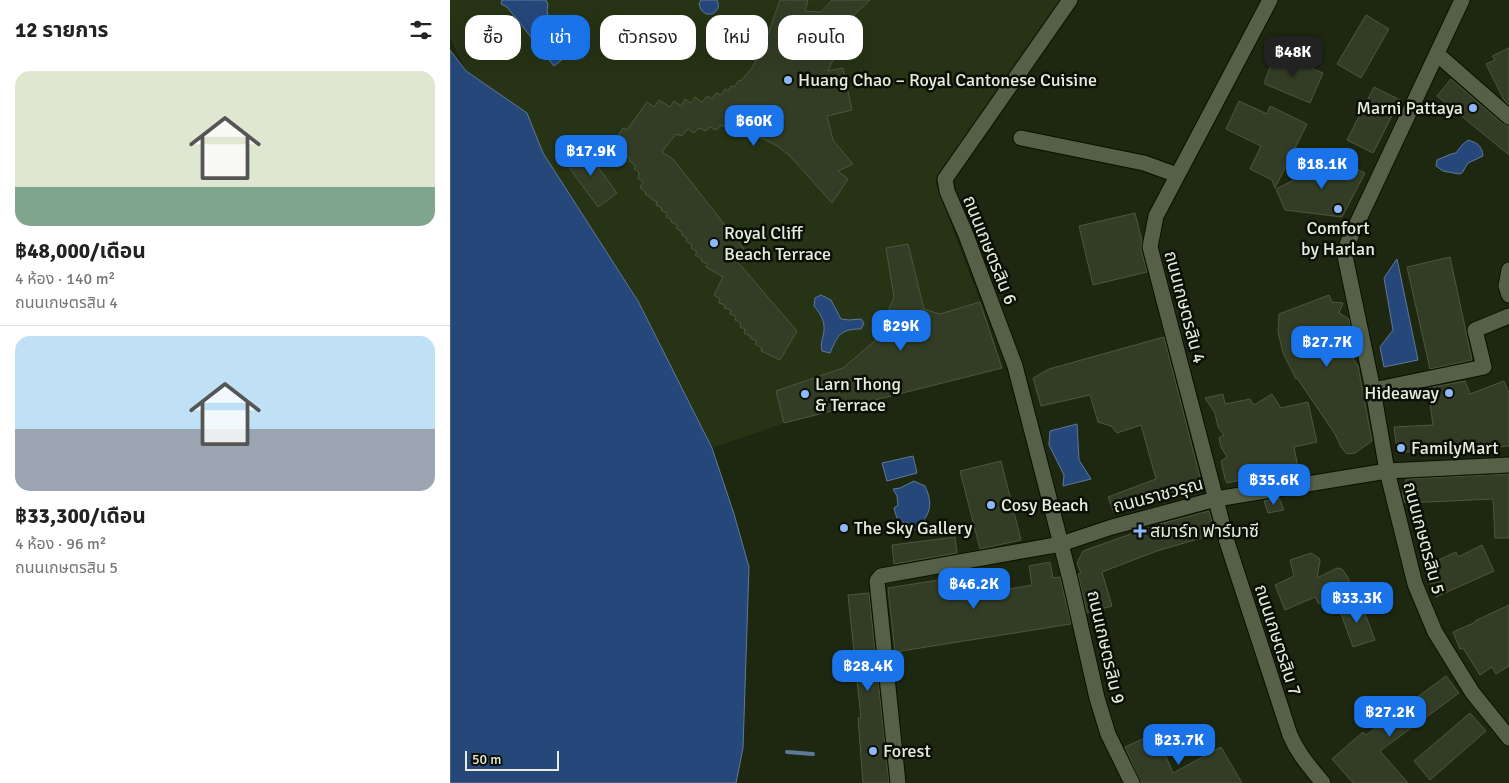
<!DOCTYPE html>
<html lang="th">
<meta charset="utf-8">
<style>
body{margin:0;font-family:Signika,"Noto Sans Thai",sans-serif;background:#f2f2f2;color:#222;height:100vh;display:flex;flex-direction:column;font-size:19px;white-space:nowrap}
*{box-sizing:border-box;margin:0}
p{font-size:16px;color:#767676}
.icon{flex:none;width:28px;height:28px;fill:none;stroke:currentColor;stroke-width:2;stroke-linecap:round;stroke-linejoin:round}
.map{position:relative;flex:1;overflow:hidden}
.side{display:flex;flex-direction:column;background:#fff;width:450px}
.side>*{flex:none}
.top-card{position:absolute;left:15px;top:15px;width:475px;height:45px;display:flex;gap:10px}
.scale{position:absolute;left:15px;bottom:12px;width:94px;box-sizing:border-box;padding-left:5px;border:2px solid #e6edde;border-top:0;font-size:14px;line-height:18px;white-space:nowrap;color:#e6edde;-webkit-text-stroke:4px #0b0f06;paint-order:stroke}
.price{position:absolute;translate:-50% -42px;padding:0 11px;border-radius:10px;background:#1a73e8;color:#fff;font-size:16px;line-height:32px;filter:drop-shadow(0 1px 2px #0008)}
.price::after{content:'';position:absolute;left:50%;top:30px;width:15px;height:11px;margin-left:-8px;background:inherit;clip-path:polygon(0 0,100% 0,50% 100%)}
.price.current{background:#222;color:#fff}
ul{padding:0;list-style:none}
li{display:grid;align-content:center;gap:10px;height:265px;padding:0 15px}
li+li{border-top:1px solid #e0e0e0}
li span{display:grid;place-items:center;height:155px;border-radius:15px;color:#555}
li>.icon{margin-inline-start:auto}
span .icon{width:90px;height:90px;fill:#fffc;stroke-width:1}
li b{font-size:21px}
h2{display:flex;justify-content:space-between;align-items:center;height:60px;padding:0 15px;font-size:21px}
.pill{padding:0 18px;border-radius:15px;background:#fff;box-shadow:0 5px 20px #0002;font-size:18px;line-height:45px}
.pill.current{background:#1a73e8;color:#fff}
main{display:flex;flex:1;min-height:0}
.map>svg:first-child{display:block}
.built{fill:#273315}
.water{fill:#26477a;stroke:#607998}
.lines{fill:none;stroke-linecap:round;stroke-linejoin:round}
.stream{stroke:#607998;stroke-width:4}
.building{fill:#333d25;stroke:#4c573e}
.minor-casing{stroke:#081000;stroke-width:17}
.minor{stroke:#556047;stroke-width:15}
.poi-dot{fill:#8db9fc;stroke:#0b0f06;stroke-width:2}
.labels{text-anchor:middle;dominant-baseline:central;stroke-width:5;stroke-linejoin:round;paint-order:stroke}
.poi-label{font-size:18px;fill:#e6edde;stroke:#0b0f06;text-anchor:start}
.street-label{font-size:18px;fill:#e6edde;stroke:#0b0f06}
</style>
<main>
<section class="side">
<h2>12 รายการ<svg class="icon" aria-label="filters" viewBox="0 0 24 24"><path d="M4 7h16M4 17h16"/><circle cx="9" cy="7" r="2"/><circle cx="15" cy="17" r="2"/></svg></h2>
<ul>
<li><span style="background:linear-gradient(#dfe7d0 75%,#7fa58c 0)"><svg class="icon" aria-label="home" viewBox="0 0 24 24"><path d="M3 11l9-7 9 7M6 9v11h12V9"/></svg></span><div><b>฿48,000/เดือน</b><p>4 ห้อง · 140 m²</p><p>ถนนเกษตรสิน 4</p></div></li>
<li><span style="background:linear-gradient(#bfe0f5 60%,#9aa5b1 0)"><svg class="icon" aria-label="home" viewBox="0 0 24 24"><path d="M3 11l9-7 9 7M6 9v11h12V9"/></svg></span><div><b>฿33,300/เดือน</b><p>4 ห้อง · 96 m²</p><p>ถนนเกษตรสิน 5</p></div></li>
</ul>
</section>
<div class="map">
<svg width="1059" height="783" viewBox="0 0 1059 783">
<rect width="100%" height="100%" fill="#1e2810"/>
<polygon class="built" points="0,0 614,0 485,181 530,302 552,368 334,423 262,448 184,292 145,235 93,153 77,113 16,71 0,37"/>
<g class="water">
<path d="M52 0H96L98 4 97 10 99 20 94 22C94 37 106 45 117 54L114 58 104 66 57 7 51 4Z"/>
<path d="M251 0H267C270 6 268 11 262 14H256L251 10 249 4Z"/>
<polygon points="0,50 16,71 77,113 93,153 188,301 262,448 284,514 299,567 293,748 286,783 0,783"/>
<path d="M1018 140C1028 143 1032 146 1033 156L1018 163 1012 173 1009 174 993 171 986 166 987 160 1001 154 1006 153 1012 145Z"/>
<polygon points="947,259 968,360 934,367 930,347 943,330 934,278"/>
<path d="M371 295 381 300 391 319 399 320 411 319 414 323 411 329C390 329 388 335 380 353L372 351C370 341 373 340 374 331 375 321 370 313 364 306L365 298Z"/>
<polygon points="627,424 629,460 641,479 613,486 614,475 599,445 600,431"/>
<polygon points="463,456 467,473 437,481 432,463"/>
<path d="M464 481 475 486C484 506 480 515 465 530L458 523C446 522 447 518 444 508L448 505 447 496 443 489 450 488Z"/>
</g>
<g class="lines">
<polyline class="stream" points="337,752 363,754"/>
</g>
<g class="building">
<polygon points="330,0 358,0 355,11 371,12 382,0 420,0 405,14 399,24 378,71 393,68 402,110 377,116 383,140 403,164 388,171 398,179 382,203 340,156 327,146 300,132 297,137 277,126 276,127 271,125 266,130 260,127 256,131 249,128 244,133 238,129 232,136 226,134 212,152 223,159 294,249 286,260 347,331 330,360 311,351 312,348 305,344 307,341 300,338 300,336 294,333 295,329 290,327 291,323 285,320 286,316 280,314 281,310 274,308 275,305 269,303 270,299 264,295 273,277 256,267 258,264 251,261 252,259 245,255 247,252 241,248 242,245 236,241 237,238 232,235 232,232 227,229 227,225 221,222 222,220 216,217 217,213 211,210 212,208 206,205 207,202 201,199 201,198 195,194 196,192 190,188 193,182 188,178 189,172 184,169 185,165 179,161 180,158 175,155 176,152 170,148 172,145 165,141 173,128 177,130 197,102 204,107 209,100 220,107 224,101 231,106 235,99 241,103 245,97 252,102 257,96 262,99 266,93 271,95 275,89 278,91 281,86 284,87 289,80 291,81 302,68 315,43"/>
<polygon points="916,15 939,29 911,78 887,64"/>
<polygon points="1059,48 1059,105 1054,100 1036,64 1045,60 1042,56"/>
<polygon points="826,53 873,73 860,103 815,84 815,80"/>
<polygon points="1001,79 1053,124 1059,126 1059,155 987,96"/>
<polygon points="924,87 950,100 923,153 897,140"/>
<polygon points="789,101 817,114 820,106 857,124 825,188 822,180 800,169 811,146 776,129"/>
<polygon points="134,148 167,193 148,207 115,162"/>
<polygon points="886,159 915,173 892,217 835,210 826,189"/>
<polygon points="685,213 692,241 691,249 697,272 643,285 629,226"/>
<polygon points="458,244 474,309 490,314 530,302 552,368 334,423 326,391 393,368 427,339 444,297 436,248"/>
<polygon points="1000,257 1022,360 980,369 957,267"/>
<polygon points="879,295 882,302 893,303 889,313 899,319 906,356 903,359 908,366 922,441 905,453 897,454 891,447 885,434 847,378 846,379 833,353 828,332 829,314"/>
<polygon points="714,337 752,485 713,500 711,496 664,513 658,497 706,479 691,425 667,433 661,426 648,422 640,395 591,406 583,378 599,369"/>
<polygon points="1015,381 1020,394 1054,381 1059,393 1059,446 1027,449 955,452 946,443 944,427 983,425 978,388"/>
<polygon points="773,394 775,404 800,399 804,405 822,394 831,408 858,402 867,442 844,447 848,468 777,483 775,479 771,461 777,457 771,447 769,438 774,435 768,427 765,413 755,398"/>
<polygon points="551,461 571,540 530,549 510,471"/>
<polygon points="1059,474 1059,538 1045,538 1043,499 955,503 953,496 952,485 957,479"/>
<polygon points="829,498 834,510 818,513 814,501"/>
<polygon points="759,511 765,534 707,551 652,572 662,606 637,613 628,574 631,573 627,563 633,551 706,525"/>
<polygon points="505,537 507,553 444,564 442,545"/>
<polygon points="1032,545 1044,571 986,597 973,567 1006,552 1008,557"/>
<polygon points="861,553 869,558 870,561 867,578 887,568 892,569 899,579 899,585 888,603 885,597 869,604 865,597 835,610 825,585 844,576 840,560"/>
<polygon points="600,562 603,578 610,577 621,624 445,652 438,588 526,574 530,594 582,585 579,566"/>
<polygon points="419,593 424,641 439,783 413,783 408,718 411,718 398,595"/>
<polygon points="910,600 925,640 903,647 889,608"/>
<polygon points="1059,605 1059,666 1046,674 1042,667 1030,675 1013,648 1010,649 1003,632 1026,622 1025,621"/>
<polygon points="996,676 1009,693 930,751 958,783 903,783 882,759 913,732 916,735"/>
<polygon points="1020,713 1036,731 980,780 964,761"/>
<polygon points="706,733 723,773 771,747 792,783 691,783 675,747"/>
</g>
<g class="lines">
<g class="minor-casing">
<g id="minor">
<polyline points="620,0 495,179 497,191 516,235 565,366 620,579 647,698 658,734 682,783"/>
<path d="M820 0 706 216 700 247 777 542 840 735C848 754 860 767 873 783"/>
<polyline points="1012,0 894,251 923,390 937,471 965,584 985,632 1022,692 1059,738"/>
<polyline points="987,54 1059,117"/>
<polyline points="571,138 694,163 727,175"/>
<polyline points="1059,270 1056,286 1059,295"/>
<polyline points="923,390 1034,367 1025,330 1059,316"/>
<polyline points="448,783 427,581 431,576 611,544 662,527 766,499 937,471 1059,465"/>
</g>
</g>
<use href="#minor" class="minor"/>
</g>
<g class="poi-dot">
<circle cx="338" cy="80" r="5"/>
<circle cx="1023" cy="108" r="5"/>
<circle cx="888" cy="209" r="5"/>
<circle cx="264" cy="243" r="5"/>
<circle cx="999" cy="393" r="5"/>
<circle cx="355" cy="394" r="5"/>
<circle cx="951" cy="448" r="5"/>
<circle cx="541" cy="505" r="5"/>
<circle cx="394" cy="528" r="5"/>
<path d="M687.5 523.5h5v5h5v5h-5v5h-5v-5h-5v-5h5z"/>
<circle cx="423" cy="751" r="5"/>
</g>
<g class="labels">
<g class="poi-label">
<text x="348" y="80">Huang Chao – Royal Cantonese Cuisine</text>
<text x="1013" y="108" text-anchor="end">Marni Pattaya</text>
<text x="888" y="228" text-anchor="middle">Comfort<tspan x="888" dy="21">by Harlan</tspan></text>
<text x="274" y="233">Royal Cliff<tspan x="274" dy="21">Beach Terrace</tspan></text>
<text x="365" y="384">Larn Thong<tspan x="365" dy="21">&amp; Terrace</tspan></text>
<text x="989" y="393" text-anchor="end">Hideaway</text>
<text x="961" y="448">FamilyMart</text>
<text x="551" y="505">Cosy Beach</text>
<text x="404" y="528">The Sky Gallery</text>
<text x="700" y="531">สมาร์ท ฟาร์มาซี</text>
<text x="433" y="751">Forest</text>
</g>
<g class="street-label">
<text transform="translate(540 250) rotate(68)">ถนนเกษตรสิน 6</text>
<text transform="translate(735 307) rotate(75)">ถนนเกษตรสิน 4</text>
<text transform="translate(708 495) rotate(-15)">ถนนราชวรุณ</text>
<text transform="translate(974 538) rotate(75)">ถนนเกษตรสิน 5</text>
<text transform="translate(828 640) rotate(72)">ถนนเกษตรสิน 7</text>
<text transform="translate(656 647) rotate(77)">ถนนเกษตรสิน 9</text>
</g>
</g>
</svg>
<div class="scale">50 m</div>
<b class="price current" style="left:843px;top:78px">฿48K</b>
<b class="price" style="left:304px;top:147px">฿60K</b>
<b class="price" style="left:141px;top:177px">฿17.9K</b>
<b class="price" style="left:872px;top:190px">฿18.1K</b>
<b class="price" style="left:451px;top:352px">฿29K</b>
<b class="price" style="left:877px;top:368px">฿27.7K</b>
<b class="price" style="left:824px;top:506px">฿35.6K</b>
<b class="price" style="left:524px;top:610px">฿46.2K</b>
<b class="price" style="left:907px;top:624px">฿33.3K</b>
<b class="price" style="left:418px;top:692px">฿28.4K</b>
<b class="price" style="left:940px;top:738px">฿27.2K</b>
<b class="price" style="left:729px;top:766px">฿23.7K</b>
<div class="top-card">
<a class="pill">ซื้อ</a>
<a class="pill current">เช่า</a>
<a class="pill">ตัวกรอง</a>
<a class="pill">ใหม่</a>
<a class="pill">คอนโด</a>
</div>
</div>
</main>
